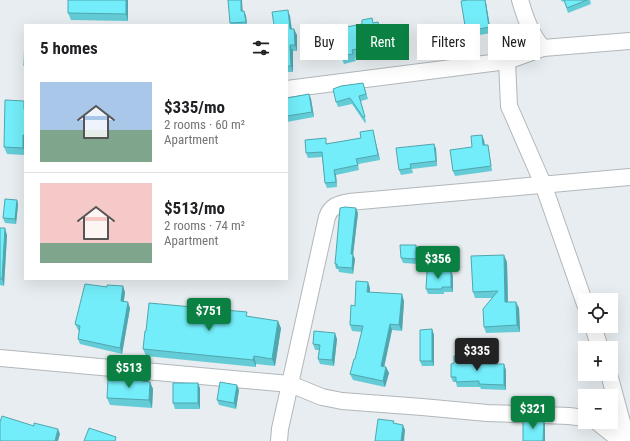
<!DOCTYPE html>
<meta charset="utf-8">
<style>
body{margin:0;font-family:"Roboto Condensed",sans-serif;background:#f6f6f6;color:#202124;height:100vh;display:flex;flex-direction:column;font-size:15px;white-space:nowrap}
*{box-sizing:border-box;margin:0}
p{font-size:13px;color:#757577}
.icon{flex:none;width:22px;height:22px;fill:none;stroke:currentColor;stroke-width:2;stroke-linecap:round;stroke-linejoin:round}
.map{position:relative;flex:1;overflow:hidden}
.panel{position:absolute;left:24px;top:24px;width:264px;height:256px;display:flex;flex-direction:column;background:#fff;border-radius:0px;box-shadow:0 4px 16px #0002}
.panel>*{flex:none}
.hud{position:absolute;left:300px;top:24px;width:270px;height:36px;display:flex;gap:8px}
.tools{position:absolute;left:578px;top:293px;display:grid;gap:8px}
.tools a{display:grid;place-items:center;width:40px;height:40px;border-radius:0px;background:#fff;box-shadow:0 4px 16px #0002;font-size:20px}
.price{position:absolute;translate:-50% -34px;padding:0 9px;border-radius:4px;background:#0b8043;color:#fff;font-size:13px;line-height:26px;filter:drop-shadow(0 1px 2px #0008)}
.price::after{content:'';position:absolute;left:50%;top:24px;width:12px;height:9px;margin-left:-6px;background:inherit;clip-path:polygon(0 0,100% 0,50% 100%)}
.price.selected{background:#222;color:#fff}
ul{padding:0;list-style:none}
li{display:flex;align-items:center;gap:12px;height:100px;padding:0 16px}
li+li{border-top:1px solid #e0e0e0}
li span{display:grid;place-items:center;flex:none;width:112px;height:80px;border-radius:0px;color:#555}
li>.icon{margin-inline-start:auto}
span .icon{width:48px;height:48px;fill:#fffc;stroke-width:1}
li b{font-size:17px}
h2{display:flex;justify-content:space-between;align-items:center;height:48px;padding:0 16px;font-size:17px}
.chip{padding:0 14px;border-radius:0px;background:#fff;box-shadow:0 4px 16px #0002;font-size:14px;line-height:36px}
.chip.selected{background:#0b8043;color:#fff}
.map>svg:first-child{display:block}
.lines{fill:none;stroke-linecap:round;stroke-linejoin:round}
.minor-casing{stroke:#b1b7ba;stroke-width:18}
.minor{stroke:#fff;stroke-width:16}
.wall{fill:#63ccd6}
.shaded-wall{fill:#50a6ae}
.building{fill:#73edf9;stroke:#50a6ae}
</style>
<div class="map">
<svg width="630" height="441" viewBox="0 0 630 441">
<rect width="100%" height="100%" fill="#e7edf0"/>
<g class="lines">
<g class="minor-casing">
<g id="minor">
<path d="M520 0C525 17 531 35 543 48L630 41"/>
<polyline points="543,48 507,61 509,106 543,184 585,304"/>
<polyline points="287,89 507,61"/>
<polyline points="593,326 600,348"/>
<polyline points="0,358 290,384 322,397 342,401 422,407 487,413 569,416 585,418"/>
<polyline points="609,374 627,441"/>
<polyline points="597,422 621,441"/>
<path d="M279 441 280 429 327 217C331 206 338 204 349 202L630 177"/>
</g>
</g>
<use href="#minor" class="minor"/>
</g>
<g class="wall">
<polygon points="128,0 128,21 71,20 68,13"/>
<polygon points="242,0 242,11 244,11 246,16 247,25 231,25 230,23"/>
<polygon points="467,0 485,0 486,3 491,33 468,37 466,32"/>
<polygon points="561,0 590,0 591,4 568,13 564,1 562,2"/>
<polygon points="290,16 292,29 297,35 297,51 293,51 293,72 287,72 287,25"/>
<polygon points="372,18 373,23 381,29 384,48 375,50 376,54 355,58 356,61 344,64 341,56 362,24"/>
<polygon points="365,89 368,99 361,101 366,122 365,123 352,104 338,107 336,102"/>
<polygon points="309,94 311,99 314,117 287,122 287,98"/>
<polygon points="25,103 25,155 7,154 4,147"/>
<polygon points="373,130 374,135 380,160 358,164 359,170 336,175 337,187 327,188 325,183 322,157 308,158 306,153 327,143 327,144 361,138"/>
<polygon points="484,140 485,145 489,150 492,171 455,176 453,171 472,147"/>
<polygon points="434,144 436,149 437,166 412,169 413,173 401,175 399,170"/>
<polygon points="17,200 18,205 16,224 5,223 3,218"/>
<polygon points="358,213 353,255 355,259 353,274 339,272 338,269 336,269 335,264"/>
<polygon points="0,228 7,235 4,286 0,285"/>
<polygon points="418,250 418,264 403,263 401,258"/>
<polygon points="507,262 508,302 519,308 520,332 486,333 484,327 493,298 475,298 473,292"/>
<polygon points="453,276 453,292 444,292 444,294 428,294 426,289"/>
<polygon points="370,288 370,292 404,301 402,331 392,330 384,367 386,367 389,373 385,387 353,380 350,374 355,359 362,332 352,331 350,325 355,306"/>
<polygon points="125,292 124,301 130,308 122,354 80,344 78,339 79,331 78,330 75,324"/>
<polygon points="248,316 281,328 275,366 256,364 256,367 146,356 143,349"/>
<polygon points="432,329 434,335 434,366 422,366 420,361"/>
<polygon points="337,339 334,366 320,364 318,359 319,350 315,350 313,344"/>
<polygon points="474,360 474,364 506,370 506,390 481,389 480,387 457,387 456,382 453,382 451,377"/>
<polygon points="142,378 143,381 150,382 153,389 152,408 110,405 107,398 119,380"/>
<polygon points="200,388 200,409 175,409 173,403"/>
<polygon points="239,390 236,409 219,405 217,400"/>
</g>
<g class="shaded-wall">
<polygon points="126,0 128,0 128,21 126,14"/>
<polygon points="241,0 242,0 243,16 241,11"/>
<polygon points="485,0 486,3 491,33 489,27"/>
<polygon points="288,10 290,16 292,35 290,29"/>
<polygon points="244,11 246,16 247,25 246,22"/>
<polygon points="378,22 381,29 384,48 382,41"/>
<polygon points="294,29 297,35 297,51 295,45"/>
<polygon points="290,45 293,51 293,72 291,66"/>
<polygon points="309,94 311,99 314,117 312,112"/>
<polygon points="373,130 374,135 380,160 378,155"/>
<polygon points="23,135 25,139 25,153 23,148"/>
<polygon points="482,135 484,140 485,151 483,145"/>
<polygon points="434,144 436,149 437,166 436,161"/>
<polygon points="334,170 336,175 337,187 336,182"/>
<polygon points="17,200 18,205 16,224 15,219"/>
<polygon points="356,208 358,213 353,255 355,259 353,274 352,268 351,254"/>
<polygon points="5,228 7,235 4,286 2,279"/>
<polygon points="416,245 418,250 418,264 416,259"/>
<polygon points="504,255 507,262 508,309 505,302"/>
<polygon points="451,271 453,276 453,292 451,287"/>
<polygon points="368,282 370,288 370,298 367,292"/>
<polygon points="123,286 125,292 123,307 121,301"/>
<polygon points="402,294 404,301 402,331 399,325"/>
<polygon points="128,302 130,308 122,354 120,348"/>
<polygon points="516,302 519,308 520,332 517,325"/>
<polygon points="278,321 281,328 275,366 272,359"/>
<polygon points="390,324 392,330 383,372 381,366"/>
<polygon points="432,329 434,335 434,366 432,361"/>
<polygon points="335,333 337,339 334,366 332,360"/>
<polygon points="472,355 474,360 474,369 472,364"/>
<polygon points="254,356 256,364 256,367 253,360"/>
<polygon points="504,364 506,370 506,390 504,385"/>
<polygon points="386,367 389,373 385,387 383,381"/>
<polygon points="150,382 153,389 152,408 149,400"/>
<polygon points="198,383 200,388 200,409 198,403"/>
<polygon points="237,385 239,390 236,409 234,403"/>
<polygon points="544,420 545,425 545,441 543,441"/>
<polygon points="403,425 405,430 404,441 401,441"/>
<polygon points="58,429 60,434 58,441 55,441"/>
</g>
<g class="building">
<polygon points="68,0 126,0 126,14 68,13"/>
<polygon points="228,0 241,0 241,11 244,11 246,22 230,23"/>
<polygon points="467,0 485,0 489,27 466,32 461,1"/>
<polygon points="564,0 587,0 567,8"/>
<polygon points="288,10 290,29 294,29 295,45 290,45 291,66 287,66 287,25 274,25 272,12"/>
<polygon points="372,18 373,23 378,22 382,41 372,43 373,46 352,50 353,54 341,56 336,29 362,24 362,20"/>
<polygon points="25,34 25,66 24,66"/>
<polygon points="363,83 366,94 359,96 365,117 363,117 350,98 336,102 333,89 341,86"/>
<polygon points="309,94 312,112 287,116 287,98"/>
<polygon points="5,100 24,101 24,109 25,109 25,135 23,135 23,148 4,147"/>
<polygon points="373,130 378,155 356,159 358,165 334,170 336,182 325,183 322,152 306,153 305,140 326,138 326,144 361,138 360,132"/>
<polygon points="482,135 483,145 488,145 491,166 453,171 450,150 472,147 471,136"/>
<polygon points="434,144 436,161 410,164 411,168 399,170 396,148"/>
<polygon points="5,199 17,200 15,219 3,218"/>
<polygon points="345,207 356,208 351,254 353,254 352,268 337,267 337,264 335,264 340,208"/>
<polygon points="0,228 5,228 2,279 0,279"/>
<polygon points="400,245 416,245 416,259 401,258"/>
<polygon points="504,255 505,302 516,302 517,325 484,327 483,309 498,291 473,292 471,256"/>
<polygon points="427,271 451,271 451,287 442,287 442,289 426,289"/>
<polygon points="356,281 368,282 367,292 402,294 399,325 390,324 381,366 386,367 383,381 350,374 354,359 355,359 363,326 350,325 351,305 355,306"/>
<polygon points="85,284 107,287 107,285 123,286 121,301 128,302 120,348 78,339 80,326 75,324"/>
<polygon points="149,303 247,312 246,316 278,321 272,359 254,356 253,360 143,349 145,331 146,331"/>
<polygon points="432,329 432,361 420,361 420,330"/>
<polygon points="314,331 335,333 332,360 318,359 320,345 313,344"/>
<polygon points="472,355 472,364 504,364 504,385 479,384 479,381 456,382 456,377 451,377 451,364 454,363 454,356"/>
<polygon points="119,377 142,378 142,381 150,382 149,400 107,398 108,379 119,380"/>
<polygon points="220,382 237,385 234,403 217,400"/>
<rect x="173" y="383" width="25" height="20"/>
<polygon points="2,416 34,426 34,423 58,429 55,441 0,441 0,422"/>
<polygon points="378,419 394,421 393,423 403,425 401,441 375,441"/>
<polygon points="523,419 544,420 543,441 523,441"/>
<polygon points="89,428 116,437 115,441 84,441"/>
</g>
</svg>
<div class="tools">
<a><svg class="icon" aria-label="locate" viewBox="0 0 24 24"><circle cx="12" cy="12" r="6"/><path d="M12 2v4M12 18v4M2 12h4M18 12h4"/></svg></a>
<a>+</a>
<a>−</a>
</div>
<b class="price" style="left:438px;top:280px">$356</b>
<b class="price" style="left:209px;top:332px">$751</b>
<b class="price selected" style="left:477px;top:372px">$335</b>
<b class="price" style="left:129px;top:389px">$513</b>
<b class="price" style="left:533px;top:430px">$321</b>
<div class="hud">
<a class="chip">Buy</a>
<a class="chip selected">Rent</a>
<a class="chip">Filters</a>
<a class="chip">New</a>
</div>
<section class="panel">
<h2>5 homes<svg class="icon" aria-label="filters" viewBox="0 0 24 24"><path d="M4 7h16M4 17h16"/><circle cx="9" cy="7" r="2"/><circle cx="15" cy="17" r="2"/></svg></h2>
<ul>
<li><span style="background:linear-gradient(#a9c7e8 60%,#7fa58c 0)"><svg class="icon" aria-label="home" viewBox="0 0 24 24"><path d="M3 11l9-7 9 7M6 9v11h12V9"/></svg></span><div><b>$335/mo</b><p>2 rooms · 60 m²</p><p>Apartment</p></div></li>
<li><span style="background:linear-gradient(#f6c9c9 75%,#7fa58c 0)"><svg class="icon" aria-label="home" viewBox="0 0 24 24"><path d="M3 11l9-7 9 7M6 9v11h12V9"/></svg></span><div><b>$513/mo</b><p>2 rooms · 74 m²</p><p>Apartment</p></div></li>
</ul>
</section>
</div>
